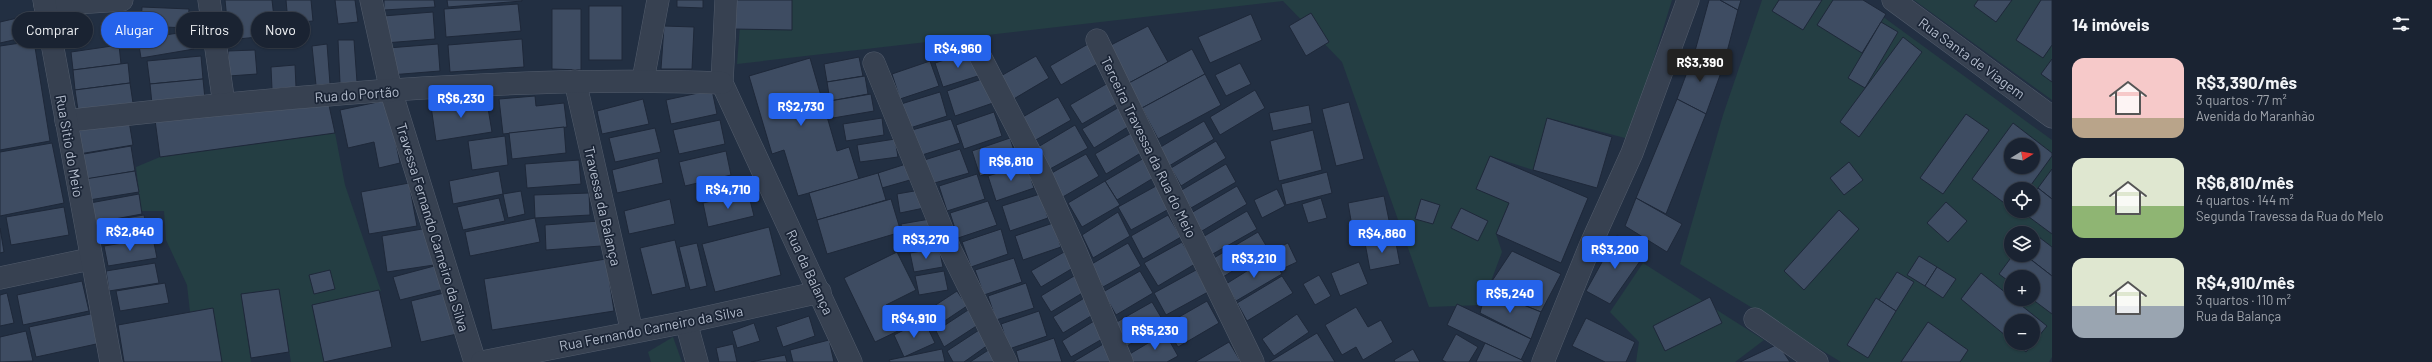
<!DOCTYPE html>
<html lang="pt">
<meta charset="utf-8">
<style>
body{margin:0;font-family:Barlow,sans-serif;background:#272f3e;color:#f1f3f6;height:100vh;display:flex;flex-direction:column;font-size:15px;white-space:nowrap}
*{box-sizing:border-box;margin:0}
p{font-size:13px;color:#9fa4ac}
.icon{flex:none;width:22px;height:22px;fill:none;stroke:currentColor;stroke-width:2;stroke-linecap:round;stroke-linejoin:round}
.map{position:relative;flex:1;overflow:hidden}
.details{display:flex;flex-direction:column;background:#1a2332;width:380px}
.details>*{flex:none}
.banner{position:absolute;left:12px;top:12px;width:380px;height:36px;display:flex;gap:8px}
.needle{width:26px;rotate:79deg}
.controls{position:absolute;left:2004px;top:138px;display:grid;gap:8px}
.controls a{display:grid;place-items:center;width:36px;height:36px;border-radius:50%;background:#1a2332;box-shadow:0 1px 3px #0004,0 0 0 1px #38404d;font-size:20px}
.price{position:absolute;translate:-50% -34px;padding:0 9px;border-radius:4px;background:#2563eb;color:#fff;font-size:13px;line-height:26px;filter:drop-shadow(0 1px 2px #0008)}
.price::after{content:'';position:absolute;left:50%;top:24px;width:12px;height:9px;margin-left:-6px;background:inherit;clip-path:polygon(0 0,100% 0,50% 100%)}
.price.selected{background:#222;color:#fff}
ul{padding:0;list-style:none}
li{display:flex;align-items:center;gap:12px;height:100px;padding:0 20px}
li span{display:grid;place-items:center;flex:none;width:112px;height:80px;border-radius:12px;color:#555}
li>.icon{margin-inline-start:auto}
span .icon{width:48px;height:48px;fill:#fffc;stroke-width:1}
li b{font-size:17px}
h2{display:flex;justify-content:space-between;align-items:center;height:48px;padding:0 20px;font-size:17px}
.pill{padding:0 14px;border-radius:18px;background:#1a2332;box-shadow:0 1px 3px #0004,0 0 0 1px #38404d;font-size:14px;line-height:36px}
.pill.selected{background:#2563eb;color:#fff}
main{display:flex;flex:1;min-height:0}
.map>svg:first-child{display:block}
.green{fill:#243e43;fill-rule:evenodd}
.building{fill:#3e4c62;stroke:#1e2839;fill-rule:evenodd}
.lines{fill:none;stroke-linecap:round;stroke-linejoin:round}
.minor-casing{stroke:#525c6c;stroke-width:23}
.tertiary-casing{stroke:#525c6c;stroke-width:23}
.minor{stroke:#374151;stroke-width:22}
.tertiary{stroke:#374151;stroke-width:22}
.labels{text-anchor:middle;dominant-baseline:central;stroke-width:3.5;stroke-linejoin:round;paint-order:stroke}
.street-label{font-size:14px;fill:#b3bccc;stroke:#1c2637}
</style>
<main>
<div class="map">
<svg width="2052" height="362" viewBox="0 0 2052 362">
<rect width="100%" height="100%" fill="#222f42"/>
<g class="green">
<polygon points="742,0 1672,0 1629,139 1548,118 1533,170 1490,156 1477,189 1509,203 1496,234 1502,252 1482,305 1429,307 1342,62 1283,1 737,64"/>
<path d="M1762 0H1860L2052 140V357L2049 362H1841L1680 264 1723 115ZM2011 145H2033V167H2011ZM2011 189H2033V211H2011ZM2011 233H2033V255H2011ZM2011 277H2033V299H2011ZM2011 321H2033V343H2011Z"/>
<polygon points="1914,0 2052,0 2052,100"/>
<polygon points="335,133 345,185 381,291 312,305 324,362 291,362 279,289 241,294 251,362 222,362 213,308 190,312 187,285 166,240 164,211 137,211 139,192 136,167 160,157"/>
<polygon points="1643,263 1764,340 1735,362 1636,362 1639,342 1610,312"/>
<polygon points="673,337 682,362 651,362 648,352"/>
</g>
<g class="building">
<polygon points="225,0 272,0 276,35 229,40"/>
<polygon points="286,0 311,0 313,21 288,23"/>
<polygon points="335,0 355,0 358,22 338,24"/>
<polygon points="384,0 434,0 435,7 384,10"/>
<polygon points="447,0 522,0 522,1 448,7"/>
<polygon points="677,0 703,0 703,8 677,7"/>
<polygon points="734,0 792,0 792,30 734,29"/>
<polygon points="1709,0 1720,0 1738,10 1723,67 1695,51"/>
<polygon points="1720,0 1741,0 1738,10"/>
<polygon points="1779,0 1822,0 1803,30 1772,11"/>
<polygon points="1833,0 1863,0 1886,14 1862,53 1817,25"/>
<polygon points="1978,0 2012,0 1996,22 1974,6"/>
<polygon points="2041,0 2052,0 2052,45 2043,58 2016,40"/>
<polygon points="518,4 521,31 446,37 444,9"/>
<rect x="589" y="6" width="33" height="54"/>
<polygon points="142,7 189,9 188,28 141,26"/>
<polygon points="82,9 87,37 67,41 62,13"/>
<polygon points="552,9 581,9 581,70 552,69"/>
<polygon points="433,12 435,39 385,43 383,16"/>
<polygon points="1311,13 1329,42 1306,56 1289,26"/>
<polygon points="1251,14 1262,40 1210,63 1198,37"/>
<polygon points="26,16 31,36 0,43 0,22"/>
<polygon points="1881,22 1898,32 1865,88 1848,78"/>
<polygon points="664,26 694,27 692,69 661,69"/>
<polygon points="1148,26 1168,62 1129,83 1109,46"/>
<polygon points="192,31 194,49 141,58 138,39"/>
<polygon points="1903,37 1922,52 1859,137 1840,122"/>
<polygon points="522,39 524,67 450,72 448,45"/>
<polygon points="338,40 354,40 357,82 340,83"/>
<polygon points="34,41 50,141 0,150 0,46"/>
<polygon points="327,44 330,84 316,85 312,46"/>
<polygon points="438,44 440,71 390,75 388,48"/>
<polygon points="1088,44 1099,63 1061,85 1050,66"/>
<polygon points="119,45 121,64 73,70 71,52"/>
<polygon points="1192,49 1205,74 1142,108 1129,83"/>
<polygon points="255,50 257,74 229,76 228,51"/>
<polygon points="973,51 981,75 943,87 935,63"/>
<polygon points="1695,51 1723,67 1706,114 1677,99"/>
<polygon points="201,56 203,79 150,84 147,61"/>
<polygon points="1036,56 1049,78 1012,100 999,77"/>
<polygon points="859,57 863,76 827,82 824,64"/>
<polygon points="810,58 837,151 849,147 859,179 798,196 784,150 772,154 749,76"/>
<polygon points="2052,59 2052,82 2041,74"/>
<polygon points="930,61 939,86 900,99 892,74"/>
<polygon points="128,63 130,83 75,90 73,70"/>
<polygon points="1240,63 1251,84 1226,96 1215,75"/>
<polygon points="295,65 296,87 272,89 271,67"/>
<polygon points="1205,74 1221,105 1158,139 1142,108"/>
<polygon points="865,76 868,94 830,101 827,82"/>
<polygon points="985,78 993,103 955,116 947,91"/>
<polygon points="203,79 205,99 152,104 150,84"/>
<polygon points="130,83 133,103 78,110 75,90"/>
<polygon points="1108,83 1120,102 1082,124 1070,105"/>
<polygon points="712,90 717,114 671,124 666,100"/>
<polygon points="1255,90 1265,108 1220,135 1210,117"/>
<polygon points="940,92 947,116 910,128 901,104"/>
<polygon points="871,94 874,111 833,118 830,101"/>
<polygon points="327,96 335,133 160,157 155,120"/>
<polygon points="486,96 492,132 436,141 431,106"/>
<polygon points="535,96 536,106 564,103 567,127 503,134 499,99"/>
<polygon points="1058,97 1071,120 1034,141 1021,118"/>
<polygon points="643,99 649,124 602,134 597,111"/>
<polygon points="1677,99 1706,114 1666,214 1636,198"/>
<polygon points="387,100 400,163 379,168 374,142 348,148 340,110"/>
<polygon points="1349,102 1364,159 1336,166 1322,109"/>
<polygon points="1309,105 1312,123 1273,131 1269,113"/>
<polygon points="1121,106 1131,125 1094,148 1082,129"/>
<polygon points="994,112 1002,136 964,149 956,125"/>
<polygon points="1966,114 1989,130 1943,194 1920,178"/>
<polygon points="882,118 884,135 846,141 843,124"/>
<polygon points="1547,118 1612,137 1597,188 1533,170"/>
<polygon points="951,119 960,143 922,155 912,130"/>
<polygon points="720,120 725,144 679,154 673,130"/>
<polygon points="129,121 133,145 79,154 74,130"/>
<polygon points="1204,121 1214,139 1169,166 1159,148"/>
<path d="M2013 123 2052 153V156L2028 189H2011V208L1972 179ZM2011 145H2033V167H2011Z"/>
<polygon points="1075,125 1088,148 1050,169 1038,147"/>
<polygon points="564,127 566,153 512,159 509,133"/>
<polygon points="655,128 661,152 615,162 609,138"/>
<polygon points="1313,130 1322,170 1279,181 1270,141"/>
<polygon points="1133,132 1144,151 1106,174 1095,154"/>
<polygon points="505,136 508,165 472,170 468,141"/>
<polygon points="1010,138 1018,163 980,176 972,151"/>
<polygon points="895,139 898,157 860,162 857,145"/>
<polygon points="1216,141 1226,158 1181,186 1171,168"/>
<polygon points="52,143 64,203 0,216 0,152"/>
<polygon points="131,146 135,171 82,180 78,155"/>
<polygon points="960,149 969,173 931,184 921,161"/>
<polygon points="726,151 731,175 685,186 679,162"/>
<polygon points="1086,154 1099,176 1061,198 1048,175"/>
<polygon points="1490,156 1588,198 1561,263 1496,234 1509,203 1476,189"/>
<polygon points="658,158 663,183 617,193 612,170"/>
<polygon points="1144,158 1155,177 1117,200 1105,181"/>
<polygon points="579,160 581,184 527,188 525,164"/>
<polygon points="1849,162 1863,180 1844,195 1830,178"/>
<polygon points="906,164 910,180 882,188 878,173"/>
<polygon points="1026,164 1034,188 996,201 988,176"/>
<polygon points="1226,164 1236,182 1191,208 1180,191"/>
<polygon points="2052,169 2052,199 2038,188"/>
<polygon points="135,171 139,192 89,200 85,179"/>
<polygon points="499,171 503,194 453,204 449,181"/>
<polygon points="1327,172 1332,193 1286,205 1281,184"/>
<polygon points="878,173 886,200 817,220 809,193"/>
<polygon points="977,174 985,199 947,211 939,186"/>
<polygon points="1105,181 1120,205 1082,227 1068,203"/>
<polygon points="409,183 417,226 369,234 361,192"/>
<polygon points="1156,186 1169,209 1131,230 1118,207"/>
<polygon points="1237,186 1247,204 1202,231 1191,213"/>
<polygon points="2038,188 2052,199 2052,234 2021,211 2033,211 2033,194"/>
<polygon points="1277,189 1285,206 1262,218 1254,200"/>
<polygon points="920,190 924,208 900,213 897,194"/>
<polygon points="521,191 525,214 508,218 503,194"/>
<polygon points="748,192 754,216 708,227 703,203"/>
<polygon points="589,193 590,215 535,218 534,195"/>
<polygon points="139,194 142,214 93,223 90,203"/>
<polygon points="1040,194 1048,218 1010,231 1002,206"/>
<polygon points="1384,196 1390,225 1353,232 1348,203"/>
<polygon points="499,198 505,221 463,230 457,207"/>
<polygon points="1321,198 1327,218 1308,223 1302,204"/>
<polygon points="1636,198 1682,224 1667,252 1625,226"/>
<polygon points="670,199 675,224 629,234 624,211"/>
<polygon points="891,199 901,232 827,254 817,220"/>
<polygon points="1421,199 1440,205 1433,224 1415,219"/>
<polygon points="988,201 997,225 958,238 950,213"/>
<polygon points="1946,202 1967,221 1948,242 1927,223"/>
<polygon points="64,207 69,235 11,245 6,217"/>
<polygon points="1461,208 1488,221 1478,241 1451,228"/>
<polygon points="1839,210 1859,229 1804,290 1784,271"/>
<polygon points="1247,211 1257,229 1211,255 1201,238"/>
<polygon points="1118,212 1130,236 1093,258 1082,235"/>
<polygon points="144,215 148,235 99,243 95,223"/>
<polygon points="1168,215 1181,237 1143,259 1131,236"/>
<polygon points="535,218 540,242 470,256 465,232"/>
<polygon points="930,219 934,237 904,243 901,224"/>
<polygon points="599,221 601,246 546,250 545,225"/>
<polygon points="1053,223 1061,247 1023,260 1015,236"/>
<polygon points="769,227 781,275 715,292 702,244"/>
<polygon points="0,228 4,252 0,253"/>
<polygon points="428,228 434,265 387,272 382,236"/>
<polygon points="1001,229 1008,254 971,267 962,242"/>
<polygon points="2031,231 2052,247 2052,276 2025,255 2033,255"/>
<polygon points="1258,232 1268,249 1223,277 1212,259"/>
<polygon points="1617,235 1645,254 1610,304 1586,291"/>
<polygon points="153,238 157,258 108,266 104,246"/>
<polygon points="1395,238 1400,264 1370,270 1365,243"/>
<polygon points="675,240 686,287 652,295 640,248"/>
<polygon points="1182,242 1195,264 1158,286 1144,263"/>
<polygon points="697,243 707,286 690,290 679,247"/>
<polygon points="1128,243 1141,266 1103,287 1090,265"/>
<polygon points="1288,243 1297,262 1284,268 1275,249"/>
<polygon points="939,248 943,267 914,272 910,253"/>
<polygon points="1512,251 1561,274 1541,312 1486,290"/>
<polygon points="897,252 916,290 886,305 898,331 875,342 844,278"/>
<polygon points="1064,252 1073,268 1041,287 1031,271"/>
<polygon points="2013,255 2025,255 2052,276 2052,314 2032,299 2033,277 2011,277 2011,283 1999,274"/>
<polygon points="1271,256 1282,274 1236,301 1226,284"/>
<polygon points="1919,256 1937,267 1925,286 1907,275"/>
<polygon points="1014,258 1022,282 984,295 975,270"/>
<polygon points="606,259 614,311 492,330 484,279"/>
<polygon points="1359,262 1368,284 1340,296 1331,273"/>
<polygon points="155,263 159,283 109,291 106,271"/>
<polygon points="438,265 444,289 400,300 393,277"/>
<polygon points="1937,267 1956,279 1943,298 1925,286"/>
<polygon points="330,270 335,289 314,294 309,275"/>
<polygon points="1196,270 1208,292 1166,315 1154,293"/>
<polygon points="944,271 948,290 919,295 915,276"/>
<polygon points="1140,271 1153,293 1116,315 1103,292"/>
<polygon points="1897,272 1914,282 1896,311 1879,300"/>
<polygon points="1981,273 2047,326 2026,352 2015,343 2033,343 2033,321 2011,321 2011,340 1961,299"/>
<polygon points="1319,275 1331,296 1315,305 1303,284"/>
<polygon points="1074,276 1084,292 1051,312 1041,296"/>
<polygon points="1282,276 1293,293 1247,321 1237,303"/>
<polygon points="82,281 89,311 23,325 17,295"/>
<polygon points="165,283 169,303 120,311 116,291"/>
<polygon points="1026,283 1034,308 996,320 988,296"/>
<polygon points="279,289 289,352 251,358 241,294"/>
<polygon points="379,290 392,347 324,362 312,305"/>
<polygon points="1486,290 1541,312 1531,339 1480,313"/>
<polygon points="957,291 967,306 934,328 925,312"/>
<polygon points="448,292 457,334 421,342 411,301"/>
<polygon points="7,293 14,323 0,326 0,295"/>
<polygon points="1086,297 1096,313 1063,333 1053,317"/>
<polygon points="1710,297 1722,323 1665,351 1653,326"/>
<polygon points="1876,298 1896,311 1868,358 1847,345"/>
<polygon points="1207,301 1219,323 1178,347 1165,325"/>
<polygon points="1152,302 1165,324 1127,346 1115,323"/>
<polygon points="1457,304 1531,339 1521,360 1447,325"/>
<polygon points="1356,307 1368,327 1381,320 1393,342 1363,360 1356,347 1342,355 1325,325"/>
<polygon points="213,308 222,362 124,362 118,325"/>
<polygon points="968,310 978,325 944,347 936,331"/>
<polygon points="1039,311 1047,336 1009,349 1001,324"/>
<polygon points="95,313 101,343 36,357 29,327"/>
<polygon points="1297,314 1309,332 1274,356 1262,339"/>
<polygon points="809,316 815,336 783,347 776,327"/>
<polygon points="1586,318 1635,342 1626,362 1605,362 1572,346"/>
<polygon points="924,320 935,343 904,357 894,335"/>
<polygon points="1094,321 1104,338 1071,357 1062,341"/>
<polygon points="1928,322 1968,350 1960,362 1901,362"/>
<polygon points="754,323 760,341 737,348 732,331"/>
<polygon points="979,330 988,345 964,362 953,362 947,351"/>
<polygon points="26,331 33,361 0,362 0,337"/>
<polygon points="1165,333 1178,356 1167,362 1131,362 1128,355"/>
<polygon points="1317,333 1335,362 1269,362"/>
<polygon points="1456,334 1478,347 1469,362 1446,362 1442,360"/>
<polygon points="1054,338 1062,362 1019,362 1016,351"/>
<polygon points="829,340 834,362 793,362 790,350"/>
<polygon points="1229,342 1241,362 1195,362"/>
<polygon points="1105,343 1110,362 1073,362"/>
<polygon points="1485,343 1524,361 1524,362 1476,362"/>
<polygon points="733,344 737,362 719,362 716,348"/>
<polygon points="1778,344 1790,362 1740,362"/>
<polygon points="942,349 945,362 890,362 889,360"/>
<polygon points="990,349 998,362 970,362"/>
<polygon points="1413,349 1420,362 1395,362 1394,360"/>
<polygon points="785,355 787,362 751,362"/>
</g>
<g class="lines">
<g class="minor-casing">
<g id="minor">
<polyline points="209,0 224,104"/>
<polyline points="371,0 391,91 475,362"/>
<polyline points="726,0 722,83 851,362"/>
<polyline points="45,5 122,0"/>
<polyline points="1097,40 1253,362"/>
<polyline points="979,54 1040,172 1076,252 1122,362"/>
<polyline points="874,63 950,249 1006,362"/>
<polyline points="643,80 658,0"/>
<polyline points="575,81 632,332"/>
<path d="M66 121C283 97 503 75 722 83"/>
<polyline points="0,278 90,259"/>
<polyline points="1755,319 1817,362"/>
<polyline points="686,322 697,362"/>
<polyline points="482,362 686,322 820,292"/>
</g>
</g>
<g class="tertiary-casing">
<g id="tertiary">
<polyline points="44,0 111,362"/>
<polyline points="1893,0 2052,117"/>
<polyline points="1543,362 1590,246 1632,153 1688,0"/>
</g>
</g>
<use href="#minor" class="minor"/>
<use href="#tertiary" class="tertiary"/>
</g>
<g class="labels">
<g class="street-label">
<text transform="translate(1972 58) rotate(36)">Rua Santa de Viagem</text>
<text transform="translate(357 94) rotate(-4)">Rua do Portão</text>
<text transform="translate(70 146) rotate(80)">Rua Sitio do Meio</text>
<text transform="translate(1149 147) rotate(64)">Terceira Travessa da Rua do Meio</text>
<text transform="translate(603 206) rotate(77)">Travessa da Balança</text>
<text transform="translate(433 227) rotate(73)">Travessa Fernando Carneiro da Silva</text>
<text transform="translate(810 272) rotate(65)">Rua da Balança</text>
<text transform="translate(651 328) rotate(-11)">Rua Fernando Carneiro da Silva</text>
</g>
</g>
</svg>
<div class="controls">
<a><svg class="needle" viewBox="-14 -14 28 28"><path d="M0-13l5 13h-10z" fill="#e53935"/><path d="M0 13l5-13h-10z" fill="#9fa4ac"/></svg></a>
<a><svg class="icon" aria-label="locate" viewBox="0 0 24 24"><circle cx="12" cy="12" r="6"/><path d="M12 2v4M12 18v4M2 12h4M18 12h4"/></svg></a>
<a><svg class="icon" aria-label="layers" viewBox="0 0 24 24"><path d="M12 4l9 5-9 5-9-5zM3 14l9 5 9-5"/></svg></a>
<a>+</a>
<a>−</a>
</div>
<b class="price" style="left:958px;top:69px">R$4,960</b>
<b class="price selected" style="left:1700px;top:83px">R$3,390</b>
<b class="price" style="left:461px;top:119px">R$6,230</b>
<b class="price" style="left:801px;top:127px">R$2,730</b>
<b class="price" style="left:1011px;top:182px">R$6,810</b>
<b class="price" style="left:728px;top:210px">R$4,710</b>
<b class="price" style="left:130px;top:252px">R$2,840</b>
<b class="price" style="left:1382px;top:254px">R$4,860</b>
<b class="price" style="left:926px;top:260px">R$3,270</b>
<b class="price" style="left:1615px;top:270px">R$3,200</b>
<b class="price" style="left:1254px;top:279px">R$3,210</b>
<b class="price" style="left:1510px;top:314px">R$5,240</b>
<b class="price" style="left:914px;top:339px">R$4,910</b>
<b class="price" style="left:1155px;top:351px">R$5,230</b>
<div class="banner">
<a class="pill">Comprar</a>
<a class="pill selected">Alugar</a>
<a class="pill">Filtros</a>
<a class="pill">Novo</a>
</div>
</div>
<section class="details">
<h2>14 imóveis<svg class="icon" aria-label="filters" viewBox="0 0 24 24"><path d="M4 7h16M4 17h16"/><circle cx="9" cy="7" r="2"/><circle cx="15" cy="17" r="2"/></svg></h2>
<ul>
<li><span style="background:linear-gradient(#f6c9c9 75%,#b9a48a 0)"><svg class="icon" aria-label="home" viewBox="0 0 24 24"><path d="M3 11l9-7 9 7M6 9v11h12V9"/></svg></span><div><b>R$3,390/mês</b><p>3 quartos · 77 m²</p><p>Avenida do Maranhão</p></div></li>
<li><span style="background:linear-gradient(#dfe7d0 60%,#8fb573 0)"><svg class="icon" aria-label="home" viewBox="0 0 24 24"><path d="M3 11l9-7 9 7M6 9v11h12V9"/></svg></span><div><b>R$6,810/mês</b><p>4 quartos · 144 m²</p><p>Segunda Travessa da Rua do Melo</p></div></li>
<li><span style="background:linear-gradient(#dfe7d0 60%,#9aa5b1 0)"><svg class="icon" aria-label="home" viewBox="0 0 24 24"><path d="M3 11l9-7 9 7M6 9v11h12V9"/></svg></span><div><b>R$4,910/mês</b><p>3 quartos · 110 m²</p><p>Rua da Balança</p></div></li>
</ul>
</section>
</main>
